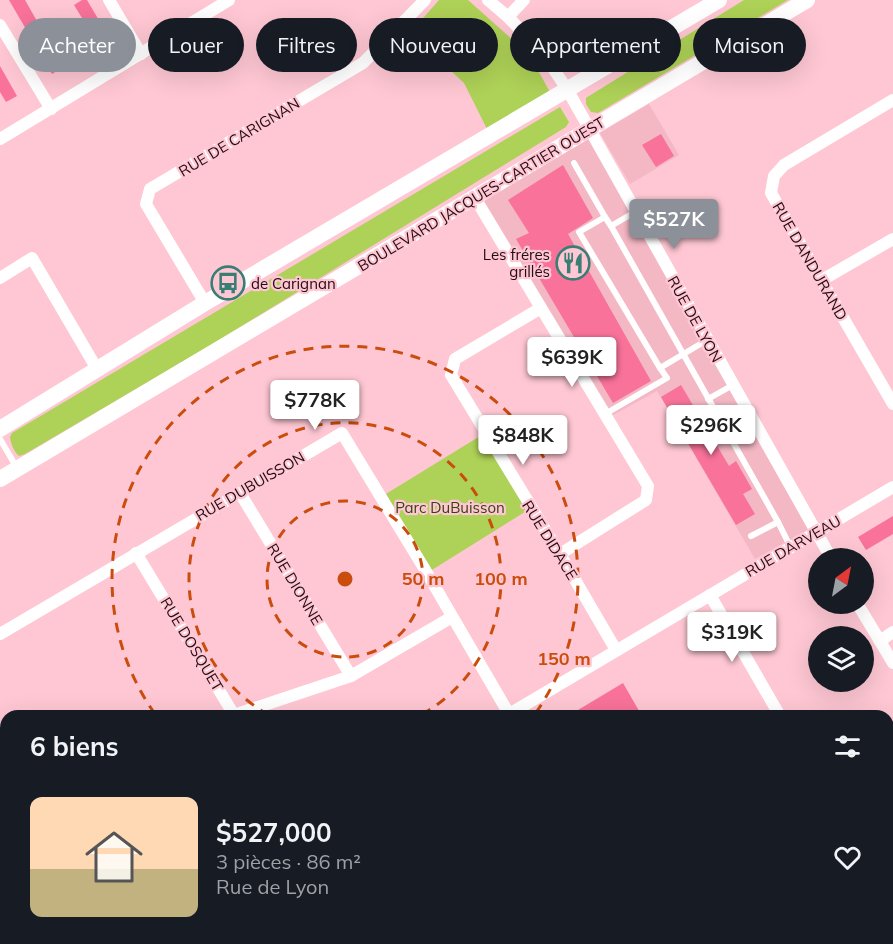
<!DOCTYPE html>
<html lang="fr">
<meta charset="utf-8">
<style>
body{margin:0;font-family:Mulish,sans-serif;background:#242831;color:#f1f3f6;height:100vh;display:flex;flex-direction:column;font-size:22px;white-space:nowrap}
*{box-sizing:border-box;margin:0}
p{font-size:20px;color:#9ea1a6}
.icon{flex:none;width:33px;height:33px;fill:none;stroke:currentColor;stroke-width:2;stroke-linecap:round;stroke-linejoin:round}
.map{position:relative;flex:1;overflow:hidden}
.panel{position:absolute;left:0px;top:710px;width:894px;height:236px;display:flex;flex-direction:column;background:#171b24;border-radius:18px 18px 0 0;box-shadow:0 6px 24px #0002}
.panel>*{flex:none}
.banner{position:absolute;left:18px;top:18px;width:858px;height:54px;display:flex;gap:12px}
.needle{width:39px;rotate:32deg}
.fabs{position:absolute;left:808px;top:548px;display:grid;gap:12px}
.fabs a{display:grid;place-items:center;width:66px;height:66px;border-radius:50%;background:#171b24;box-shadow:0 6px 24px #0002;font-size:30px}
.price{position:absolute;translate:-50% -51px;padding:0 14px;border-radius:6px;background:#fff;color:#222;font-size:20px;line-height:39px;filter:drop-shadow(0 2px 3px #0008)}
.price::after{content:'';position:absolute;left:50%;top:36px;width:18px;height:14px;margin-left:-9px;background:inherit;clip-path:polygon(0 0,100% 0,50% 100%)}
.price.active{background:#8c9099;color:#fff}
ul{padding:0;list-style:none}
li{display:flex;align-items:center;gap:18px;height:150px;padding:0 30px}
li+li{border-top:2px solid #363941}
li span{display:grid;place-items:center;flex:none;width:168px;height:120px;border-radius:12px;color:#555}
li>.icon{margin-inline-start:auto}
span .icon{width:72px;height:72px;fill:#fffc;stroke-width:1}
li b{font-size:26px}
h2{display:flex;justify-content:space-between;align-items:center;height:72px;padding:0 30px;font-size:26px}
.tag{padding:0 21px;border-radius:27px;background:#171b24;box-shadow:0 6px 24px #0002;font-size:21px;line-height:54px}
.tag.active{background:#8c9099;color:#fff}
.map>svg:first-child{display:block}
.built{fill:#f4b7c4}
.green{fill:#aed157}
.building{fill:#f8729a}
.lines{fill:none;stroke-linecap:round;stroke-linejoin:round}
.lane{stroke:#fff;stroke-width:6}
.street{stroke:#fff;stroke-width:12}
.secondary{stroke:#fff;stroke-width:16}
.ring{fill:none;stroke:#ca4d0d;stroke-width:3;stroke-dasharray:10 8}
.labels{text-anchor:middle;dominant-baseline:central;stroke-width:4.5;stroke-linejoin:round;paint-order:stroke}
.street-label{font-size:15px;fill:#230c12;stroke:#fec7d3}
.poi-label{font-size:15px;fill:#230c12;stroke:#fec7d3;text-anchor:end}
.park-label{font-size:15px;fill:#35430c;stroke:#fec7d3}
.centre{fill:#ca4d0d;stroke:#fec7d3;stroke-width:3}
.ring-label{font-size:18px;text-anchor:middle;font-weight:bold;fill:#ca4d0d;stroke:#fec7d3;stroke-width:4.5;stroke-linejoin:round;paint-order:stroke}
</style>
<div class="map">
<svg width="893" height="944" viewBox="0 0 893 944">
<rect width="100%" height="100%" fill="#fec7d3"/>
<g class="built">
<polygon points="649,104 679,155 630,184 600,133"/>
<polygon points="590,121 818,524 755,559 657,391 613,415 476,188"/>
<polygon points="675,939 786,939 778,944 677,944"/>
</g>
<g class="green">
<polygon points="439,0 468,0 523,49 534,63 551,94 488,131 464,83 410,33"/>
<polygon points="744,0 788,0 598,113 591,112 586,104 586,98 589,96"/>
<path d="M560 107 569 122 566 127 209 346 25 454 19 456C14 452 11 444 10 437L12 433Z"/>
<polygon points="485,433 531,508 427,573 381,497"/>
<polygon points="280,939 597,939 600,944 281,944"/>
</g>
<g class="building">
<polygon points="9,0 25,0 46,37 53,33 54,35 82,18 74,5 82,0 87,0 110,39 98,47 90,33 72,43 57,52 65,66 52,74"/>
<polygon points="0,66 17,96 6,102 0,92"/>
<polygon points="661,134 674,156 656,167 642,145"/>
<polygon points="563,165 593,218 568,234 651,381 613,403 516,239 529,233 508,200"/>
<polygon points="681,385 729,466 736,461 752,489 743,494 755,514 736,525 661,397"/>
<polygon points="893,516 893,534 866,550 858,537"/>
<polygon points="623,683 642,716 568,716"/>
</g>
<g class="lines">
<g class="lane">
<polyline points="574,163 605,217"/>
<polyline points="635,212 611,226 605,217 579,232 660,368 707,340"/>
<polyline points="611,226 778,522 751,536"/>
<polyline points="708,399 733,385"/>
<polyline points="605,414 667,378 660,368"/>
<polyline points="0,439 17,468"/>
<polyline points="778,522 791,548"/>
</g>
<g class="street">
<polyline points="109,0 141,54"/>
<polyline points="488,0 508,17 544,55 567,89 831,558"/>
<polyline points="508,17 524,0"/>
<polyline points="0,25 51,109"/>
<polyline points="893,100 784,165 774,176 771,193 893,404"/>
<polyline points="0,139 229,0"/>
<polyline points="475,198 648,486 646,500 560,554"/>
<polyline points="0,278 32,258 97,369"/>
<polyline points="822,280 893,239"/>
<polyline points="205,303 146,204 150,189 363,63 425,0"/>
<polyline points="541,308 455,359 451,375 560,554 616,650"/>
<polyline points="240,493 351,676"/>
<polyline points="136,553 234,715 351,676 452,617"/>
<polyline points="710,595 780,716"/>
<polyline points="857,603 893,663"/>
<polyline points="0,634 342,433 427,573 509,714"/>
<polyline points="880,641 893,632"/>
<polyline points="506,716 893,487"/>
<polyline points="0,864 6,863"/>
<polyline points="888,878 893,875"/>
<polyline points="888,896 893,904"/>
<polyline points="280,939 281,944"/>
<polyline points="778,944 786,939"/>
</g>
<g class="secondary">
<polyline points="0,429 205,303 719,0"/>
<polyline points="0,479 807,0"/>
</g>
</g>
<g class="ring">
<circle cx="345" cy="579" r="78"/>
<path d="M269 715A156 156 0 1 1 421 715"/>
<path d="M155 714A233 233 0 1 1 535 714"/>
</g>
<defs>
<g id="restaurant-ring" transform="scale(1.725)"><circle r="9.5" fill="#fec7d3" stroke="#387e74" stroke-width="1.5"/><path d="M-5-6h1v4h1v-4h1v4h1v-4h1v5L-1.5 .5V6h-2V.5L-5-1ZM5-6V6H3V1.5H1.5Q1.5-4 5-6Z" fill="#387e74"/></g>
<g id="bus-ring" transform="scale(1.725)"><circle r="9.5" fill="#fec7d3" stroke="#387e74" stroke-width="1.5"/><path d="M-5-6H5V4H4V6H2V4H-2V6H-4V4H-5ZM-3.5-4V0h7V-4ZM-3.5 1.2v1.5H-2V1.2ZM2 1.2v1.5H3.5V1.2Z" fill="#387e74"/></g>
</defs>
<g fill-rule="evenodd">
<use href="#restaurant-ring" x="573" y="263"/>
<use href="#bus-ring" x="228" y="283"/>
</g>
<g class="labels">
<g class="street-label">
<text transform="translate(239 137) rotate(-31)">RUE DE CARIGNAN</text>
<text transform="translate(481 194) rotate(-31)">BOULEVARD JACQUES-CARTIER OUEST</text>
<text transform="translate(810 261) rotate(60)">RUE DANDURAND</text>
<text transform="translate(695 319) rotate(61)">RUE DE LYON</text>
<text transform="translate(250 486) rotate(-30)">RUE DUBUISSON</text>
<text transform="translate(550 540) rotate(58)">RUE DIDACE</text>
<text transform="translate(793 546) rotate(-30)">RUE DARVEAU</text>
<text transform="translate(295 584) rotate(59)">RUE DIONNE</text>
<text transform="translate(192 644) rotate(59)">RUE DOSQUET</text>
</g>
<g class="poi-label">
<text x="550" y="254">Les fréres<tspan x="550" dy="17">grillés</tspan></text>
<text x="251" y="283" text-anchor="start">de Carignan</text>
</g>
<g class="park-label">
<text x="450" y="507">Parc DuBuisson</text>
</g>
</g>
<circle cx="345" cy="579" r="9" class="centre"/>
<g class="ring-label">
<text x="423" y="585">50 m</text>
<text x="501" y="585">100 m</text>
<text x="564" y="665">150 m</text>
</g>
</svg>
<div class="fabs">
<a><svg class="needle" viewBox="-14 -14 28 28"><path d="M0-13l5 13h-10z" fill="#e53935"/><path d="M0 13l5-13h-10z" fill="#9ea1a6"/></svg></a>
<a><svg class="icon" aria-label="layers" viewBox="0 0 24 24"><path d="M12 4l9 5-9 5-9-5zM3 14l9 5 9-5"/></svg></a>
</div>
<b class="price active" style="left:674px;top:250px">$527K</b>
<b class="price" style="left:572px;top:388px">$639K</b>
<b class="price" style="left:315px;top:431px">$778K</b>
<b class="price" style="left:711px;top:456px">$296K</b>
<b class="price" style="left:523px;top:466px">$848K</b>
<b class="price" style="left:732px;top:663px">$319K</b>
<div class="banner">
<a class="tag active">Acheter</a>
<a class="tag">Louer</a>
<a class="tag">Filtres</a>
<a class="tag">Nouveau</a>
<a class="tag">Appartement</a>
<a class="tag">Maison</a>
</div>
<section class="panel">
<h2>6 biens<svg class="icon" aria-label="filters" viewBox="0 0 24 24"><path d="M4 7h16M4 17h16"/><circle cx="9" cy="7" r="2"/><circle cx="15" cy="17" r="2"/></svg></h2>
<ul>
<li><span style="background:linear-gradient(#ffd9b3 60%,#c2b280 0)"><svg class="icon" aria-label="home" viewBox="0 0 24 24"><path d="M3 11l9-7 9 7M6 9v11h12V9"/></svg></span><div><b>$527,000</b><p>3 pièces · 86 m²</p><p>Rue de Lyon</p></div><svg class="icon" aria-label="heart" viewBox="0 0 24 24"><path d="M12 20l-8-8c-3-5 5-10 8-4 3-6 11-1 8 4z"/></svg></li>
</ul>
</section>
</div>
